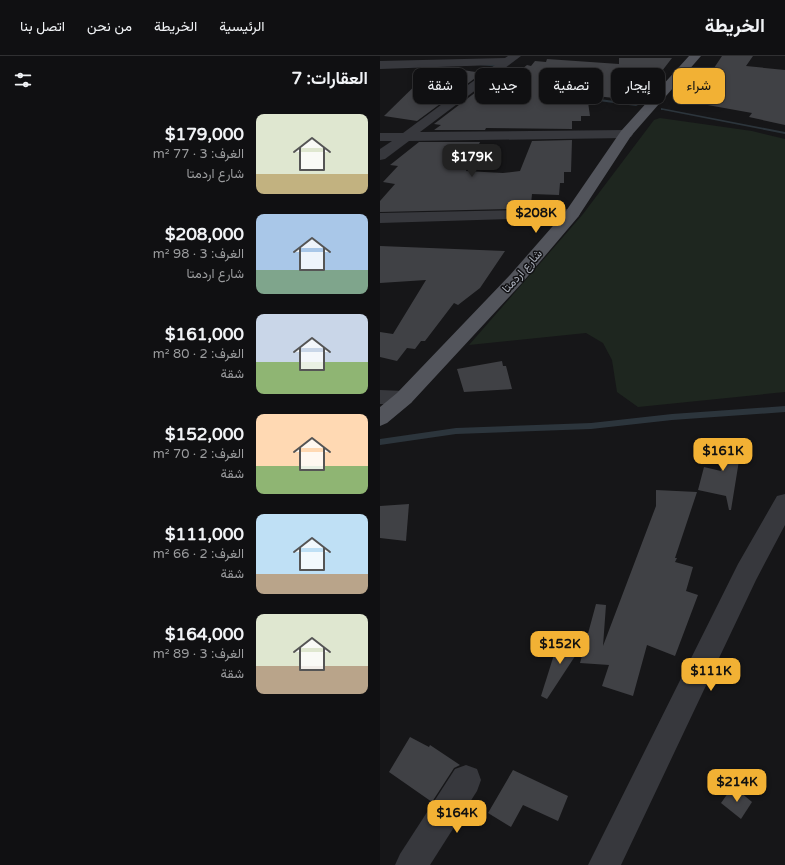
<!DOCTYPE html>
<html lang="ar">
<meta charset="utf-8">
<style>
body{margin:0;font-family:"Varela Round",Vazirmatn,sans-serif;background:#1e1e20;color:#f1f3f6;direction:rtl;height:100vh;display:flex;flex-direction:column;font-size:15px;white-space:nowrap}
*{box-sizing:border-box;margin:0}
p{font-size:13px;color:#9c9d9f}
.icon{flex:none;width:22px;height:22px;fill:none;stroke:currentColor;stroke-width:2;stroke-linecap:round;stroke-linejoin:round}
.map{position:relative;flex:1;overflow:hidden;direction:ltr}
.details{display:flex;flex-direction:column;background:#101012;width:380px}
.details>*{flex:none}
.hud{position:absolute;left:12px;top:12px;width:333px;height:36px;direction:rtl;display:flex;gap:8px}
.price{position:absolute;translate:-50% -34px;padding:0 9px;border-radius:8px;background:#f2b134;color:#111;font-size:13px;line-height:26px;filter:drop-shadow(0 1px 2px #0008)}
.price::after{content:'';position:absolute;left:50%;top:24px;width:12px;height:9px;margin-left:-6px;background:inherit;clip-path:polygon(0 0,100% 0,50% 100%)}
.price.current{background:#222;color:#fff}
ul{padding:0;list-style:none}
li{display:flex;align-items:center;gap:12px;height:100px;padding:0 12px}
li span{display:grid;place-items:center;flex:none;width:112px;height:80px;border-radius:8px;color:#555}
li>.icon{margin-inline-start:auto}
span .icon{width:48px;height:48px;fill:#fffc;stroke-width:1}
li b{font-size:17px}
h2{display:flex;justify-content:space-between;align-items:center;height:48px;padding:0 12px;font-size:17px}
.chip{padding:0 14px;border-radius:8px;background:#101012;box-shadow:0 2px 6px #0003,0 0 0 1px #303032;font-size:14px;line-height:36px}
.chip.current{background:#f2b134;color:#111}
header{display:flex;align-items:center;gap:24px;box-sizing:border-box;height:56px;padding:0 20px;background:#101012;border-bottom:1px solid #303032}
header strong{font-size:19px}
nav{display:flex;gap:22px;margin-inline-start:auto;font-size:14px}
main{display:flex;flex:1;min-height:0}
.map>svg:first-child{display:block}
.green{fill:#1e261f}
.lines{fill:none;stroke-linecap:round;stroke-linejoin:round}
.stream{fill:#2c353c;fill-rule:evenodd}
.building{fill:#404145}
.minor{fill:#37383d;fill-rule:evenodd}
.major{fill:#53555c;fill-rule:evenodd}
.labels{text-anchor:middle;dominant-baseline:central;stroke-width:3;stroke-linejoin:round;paint-order:stroke}
.far-street-label{font-size:12px;fill:#a8adb8;stroke:#111113}
</style>
<header>
<strong>الخريطة</strong>
<nav><a>الرئيسية</a><a>الخريطة</a><a>من نحن</a><a>اتصل بنا</a></nav>
</header>
<main>
<div class="map">
<svg width="405" height="809" viewBox="0 0 405 809">
<rect width="100%" height="100%" fill="#161618"/>
<polygon class="green" points="280,62 372,75 405,83 405,336 258,351 237,336 232,304 223,287 206,277 89,289 203,158 274,64"/>
<g class="lines">
<g class="stream">
<polygon points="97,7 123,9 142,28 138,29 120,11 99,9 97,8"/>
<polygon points="198,40 256,48 258,49 256,50 196,42 196,41"/>
<polygon points="281,52 405,76 405,78 283,54 281,54"/>
<polygon points="405,350 405,356 292,364 211,373 76,378 0,389 0,383 76,372 211,367 292,358"/>
</g>
</g>
<g class="building">
<polygon points="342,0 373,0 366,10 405,14 405,69 369,61 372,57 322,48 343,20 330,18"/>
<polygon points="239,2 292,2 272,28 260,27 252,44 207,39 210,60 201,60 201,65 192,65 192,73 106,72 105,74 54,74 61,69 54,68 117,20 131,22 147,9 151,10 155,5 166,6 167,3 239,8"/>
<polygon points="70,12 102,17 37,65 4,60 52,13"/>
<polygon points="192,84 191,116 184,116 184,127 180,127 179,139 152,138 151,148 131,147 131,153 0,156 0,145 15,128 3,126 18,110 10,109 39,86 100,86 86,115 123,117 140,115 152,85"/>
<polygon points="0,190 125,195 100,232 78,249 74,247 45,285 41,285 35,293 27,292 17,305 0,301 0,276 13,278 46,224 0,227"/>
<polygon points="122,305 123,310 126,310 132,333 84,336 77,313"/>
<polygon points="336,385 362,386 351,454 349,454 346,440 318,434 324,411 341,415"/>
<polygon points="276,434 317,436 295,502 297,502 295,506 313,511 306,535 318,539 295,600 267,589 253,640 222,630 229,609 200,607 216,548 226,549 223,590 276,450"/>
<polygon points="29,448 26,485 0,482 0,450"/>
<polygon points="178,586 203,588 167,643 161,640"/>
<polygon points="30,681 49,691 50,689 80,709 74,712 52,746 9,716"/>
<polygon points="133,714 188,740 178,765 143,749 131,771 108,757"/>
<polygon points="353,730 372,746 361,763 341,747"/>
</g>
<g class="lines">
<g class="minor">
<polygon points="128,0 141,0 40,76 246,74 251,75 253,78 251,81 246,82 29,85 5,103 0,104 0,93 12,85 0,85 0,77 23,77 115,9 0,13 0,5 125,2"/>
<polygon points="192,153 198,155 200,158 198,161 0,167 0,157"/>
<polygon points="0,334 24,335 31,337 34,342 31,347 24,349 0,348"/>
<polygon points="405,438 405,469 376,524 241,809 208,809 358,508 397,440"/>
<polygon points="86,709 97,713 101,724 97,735 50,809 15,809 20,798 75,713"/>
</g>
<polygon class="major" points="309,0 321,0 251,80 198,161 142,227 31,347 7,367 0,370 0,351 17,337 130,219 186,155 241,75"/>
</g>
<g class="labels">
<g class="far-street-label">
<text transform="translate(142 215) rotate(-48)">شارع اردمتا</text>
</g>
</g>
</svg>
<b class="price current" style="left:92px;top:122px">$179K</b>
<b class="price" style="left:156px;top:178px">$208K</b>
<b class="price" style="left:343px;top:416px">$161K</b>
<b class="price" style="left:180px;top:609px">$152K</b>
<b class="price" style="left:331px;top:636px">$111K</b>
<b class="price" style="left:357px;top:747px">$214K</b>
<b class="price" style="left:77px;top:778px">$164K</b>
<div class="hud">
<a class="chip current">شراء</a>
<a class="chip">إيجار</a>
<a class="chip">تصفية</a>
<a class="chip">جديد</a>
<a class="chip">شقة</a>
</div>
</div>
<section class="details">
<h2>العقارات: 7<svg class="icon" aria-label="filters" viewBox="0 0 24 24"><path d="M4 7h16M4 17h16"/><circle cx="9" cy="7" r="2"/><circle cx="15" cy="17" r="2"/></svg></h2>
<ul>
<li><span style="background:linear-gradient(#dfe7d0 75%,#c2b280 0)"><svg class="icon" aria-label="home" viewBox="0 0 24 24"><path d="M3 11l9-7 9 7M6 9v11h12V9"/></svg></span><div><b>$179,000</b><p>الغرف: 3 · 77 m²</p><p>شارع اردمتا</p></div></li>
<li><span style="background:linear-gradient(#a9c7e8 70%,#7fa58c 0)"><svg class="icon" aria-label="home" viewBox="0 0 24 24"><path d="M3 11l9-7 9 7M6 9v11h12V9"/></svg></span><div><b>$208,000</b><p>الغرف: 3 · 98 m²</p><p>شارع اردمتا</p></div></li>
<li><span style="background:linear-gradient(#c9d6e8 60%,#8fb573 0)"><svg class="icon" aria-label="home" viewBox="0 0 24 24"><path d="M3 11l9-7 9 7M6 9v11h12V9"/></svg></span><div><b>$161,000</b><p>الغرف: 2 · 80 m²</p><p>شقة</p></div></li>
<li><span style="background:linear-gradient(#ffd9b3 65%,#8fb573 0)"><svg class="icon" aria-label="home" viewBox="0 0 24 24"><path d="M3 11l9-7 9 7M6 9v11h12V9"/></svg></span><div><b>$152,000</b><p>الغرف: 2 · 70 m²</p><p>شقة</p></div></li>
<li><span style="background:linear-gradient(#bfe0f5 75%,#b9a48a 0)"><svg class="icon" aria-label="home" viewBox="0 0 24 24"><path d="M3 11l9-7 9 7M6 9v11h12V9"/></svg></span><div><b>$111,000</b><p>الغرف: 2 · 66 m²</p><p>شقة</p></div></li>
<li><span style="background:linear-gradient(#dfe7d0 65%,#b9a48a 0)"><svg class="icon" aria-label="home" viewBox="0 0 24 24"><path d="M3 11l9-7 9 7M6 9v11h12V9"/></svg></span><div><b>$164,000</b><p>الغرف: 3 · 89 m²</p><p>شقة</p></div></li>
</ul>
</section>
</main>
